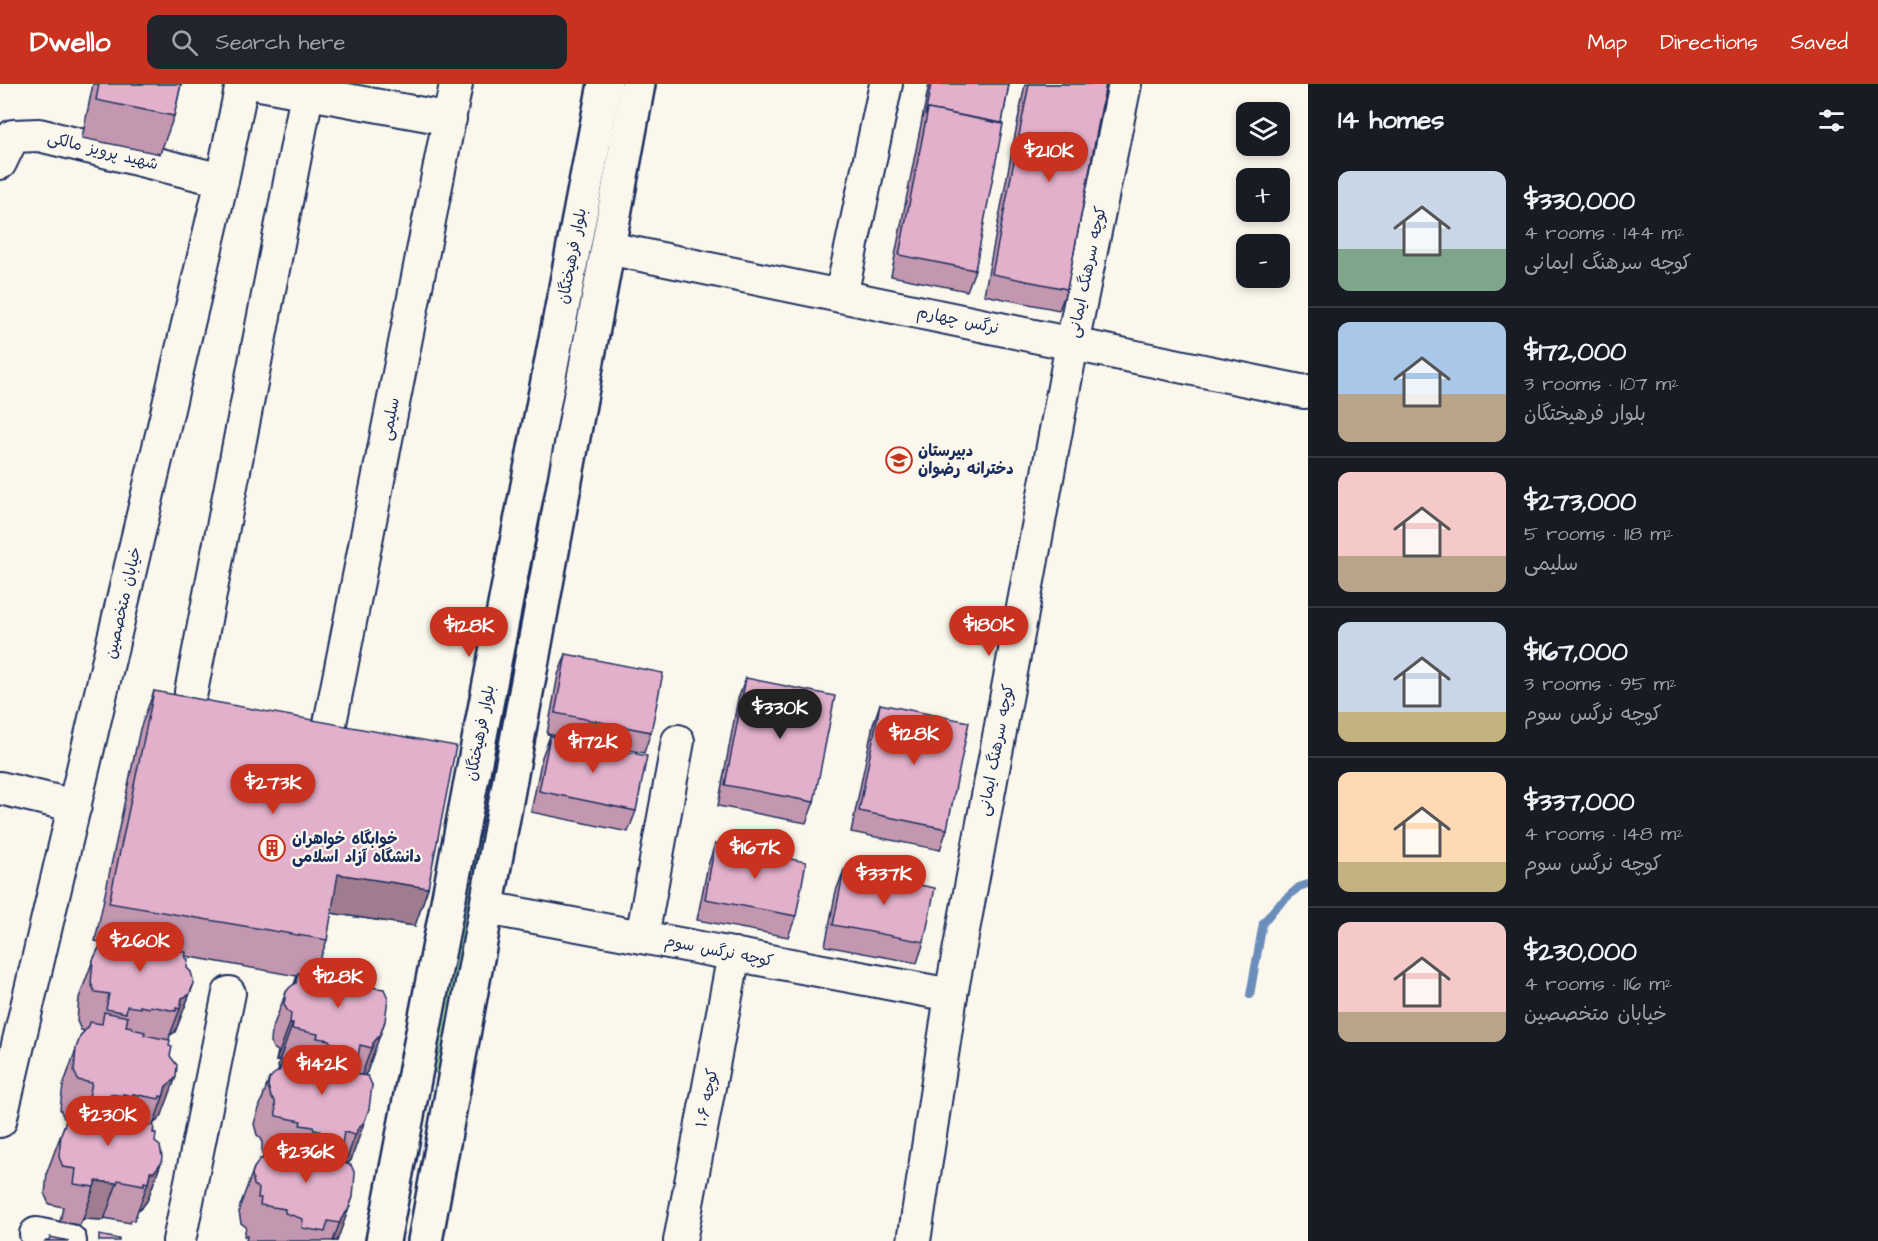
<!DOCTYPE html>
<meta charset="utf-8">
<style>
body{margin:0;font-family:"Architects Daughter","Playpen Sans Arabic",sans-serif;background:#20242c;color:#f1f3f6;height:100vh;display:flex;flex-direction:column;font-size:22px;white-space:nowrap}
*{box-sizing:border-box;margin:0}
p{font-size:20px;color:#9ea1a6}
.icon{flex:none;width:33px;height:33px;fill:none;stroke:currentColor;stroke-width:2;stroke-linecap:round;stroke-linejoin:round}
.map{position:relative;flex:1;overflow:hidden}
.side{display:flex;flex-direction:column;background:#171b24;width:570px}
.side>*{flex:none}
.fabs{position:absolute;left:1236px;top:18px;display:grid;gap:12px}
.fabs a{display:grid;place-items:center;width:54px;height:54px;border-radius:12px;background:#171b24;box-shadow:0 3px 9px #0003;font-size:30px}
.price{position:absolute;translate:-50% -51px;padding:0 14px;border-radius:21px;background:#c8321e;color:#fff;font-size:20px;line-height:39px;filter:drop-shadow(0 2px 3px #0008)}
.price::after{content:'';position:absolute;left:50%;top:36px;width:18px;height:14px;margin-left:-9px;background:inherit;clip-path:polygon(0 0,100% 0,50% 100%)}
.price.active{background:#222;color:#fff}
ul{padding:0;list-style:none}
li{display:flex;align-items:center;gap:18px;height:150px;padding:0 30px}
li+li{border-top:2px solid #363941}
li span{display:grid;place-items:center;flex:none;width:168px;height:120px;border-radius:12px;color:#555}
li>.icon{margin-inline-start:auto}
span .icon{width:72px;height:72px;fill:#fffc;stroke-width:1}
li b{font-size:26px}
h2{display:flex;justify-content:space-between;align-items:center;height:72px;padding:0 30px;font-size:26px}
header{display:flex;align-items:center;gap:36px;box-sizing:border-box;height:84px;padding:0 30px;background:#c8321e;color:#fff}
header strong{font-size:28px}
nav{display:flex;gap:33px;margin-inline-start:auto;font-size:21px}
.search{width:420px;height:54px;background:#20242c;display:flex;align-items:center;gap:15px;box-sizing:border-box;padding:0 21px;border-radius:12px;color:#9ea1a6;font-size:22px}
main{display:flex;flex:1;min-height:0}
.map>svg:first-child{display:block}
.grass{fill:url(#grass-tufts);stroke:#648882;stroke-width:1.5}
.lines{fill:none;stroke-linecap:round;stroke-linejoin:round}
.stream{stroke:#6a8dbb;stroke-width:8}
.street-casing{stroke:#1b2f5e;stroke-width:36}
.secondary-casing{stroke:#1b2f5e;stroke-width:38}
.street{stroke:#fbf7ec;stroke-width:32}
.secondary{stroke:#fbf7ec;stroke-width:33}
.wall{fill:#c397af;stroke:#1b2f5e;stroke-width:1.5}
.shaded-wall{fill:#9f7b8f;stroke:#1b2f5e;stroke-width:1.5}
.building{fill:#e3b0cc;stroke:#1b2f5e;stroke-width:1.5}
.labels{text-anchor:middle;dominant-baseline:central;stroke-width:4.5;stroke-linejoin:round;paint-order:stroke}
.street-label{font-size:16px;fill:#1b2f5e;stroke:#fbf7ec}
.poi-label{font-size:16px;font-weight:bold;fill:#1b2f5e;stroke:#fbf7ec;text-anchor:start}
</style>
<header>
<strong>Dwello</strong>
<div class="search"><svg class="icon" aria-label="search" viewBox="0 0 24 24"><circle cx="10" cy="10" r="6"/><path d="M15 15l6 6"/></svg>Search here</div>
<nav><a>Map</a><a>Directions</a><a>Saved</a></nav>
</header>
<main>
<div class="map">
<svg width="1308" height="1157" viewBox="0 0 1308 1157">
<defs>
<pattern id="grass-tufts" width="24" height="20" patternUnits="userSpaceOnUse" patternTransform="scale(1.5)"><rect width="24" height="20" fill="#ade2a5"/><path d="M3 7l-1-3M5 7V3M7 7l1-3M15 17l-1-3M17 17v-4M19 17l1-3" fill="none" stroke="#94c290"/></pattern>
</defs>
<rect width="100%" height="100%" fill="#fbf7ec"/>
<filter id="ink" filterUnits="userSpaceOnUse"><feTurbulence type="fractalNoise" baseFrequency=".0167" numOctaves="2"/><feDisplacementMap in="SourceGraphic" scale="12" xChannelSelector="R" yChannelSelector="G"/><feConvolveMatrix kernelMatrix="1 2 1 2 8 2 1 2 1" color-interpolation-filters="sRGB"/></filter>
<g filter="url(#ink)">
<polygon class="grass" points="621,0 627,0 439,992 432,984"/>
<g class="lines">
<polyline class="stream" points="1250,911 1263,839 1276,823 1299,803 1308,800"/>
<g class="street-casing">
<g id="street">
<polyline points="260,0 450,35"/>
<polyline points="0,79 13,52 39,51 222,96"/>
<polyline points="608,164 1305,308 1308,307"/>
<polyline points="841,212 886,0"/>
<polyline points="191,608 309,0"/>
<polyline points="324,670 456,0"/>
<polyline points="0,704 75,722"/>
<polyline points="487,824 951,911"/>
<polyline points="642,853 678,657"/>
<polyline points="0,1037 222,96 242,0"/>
<polyline points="36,1150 70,1157"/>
<polyline points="179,1157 229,909"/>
<polyline points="680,1157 734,870"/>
<polyline points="914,1157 951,911 1072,260 1125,0"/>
</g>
</g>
<g class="secondary-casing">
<g id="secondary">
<polyline points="383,1157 605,0"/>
<polyline points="425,1157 638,0"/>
</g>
</g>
<use href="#street" class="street"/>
<use href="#secondary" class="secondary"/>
</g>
<g class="wall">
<polygon points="93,0 181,0 174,32 160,70 82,54"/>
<polygon points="929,0 1009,0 975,186 967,207 891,192"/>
<polygon points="1025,0 1106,0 1067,205 1059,226 984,211"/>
<polygon points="566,570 651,648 644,669 547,650 558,591"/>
<polygon points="746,594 814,718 806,739 718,722 738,615"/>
<polygon points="154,607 415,842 331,829 327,856 315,889 328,892 350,891 352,884 370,903 388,914 367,988 364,992 372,1001 351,1076 347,1080 351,1081 337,1157 246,1157 247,1152 244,1152 246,1143 241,1139 239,1128 240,1122 254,1084 262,1075 264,1071 262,1070 262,1055 257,1051 254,1040 256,1033 269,995 278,988 279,983 278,983 279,977 276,977 278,967 273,964 271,958 272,946 286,908 294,900 297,892 185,872 187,884 194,899 175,948 170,951 169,956 162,1031 158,1036 154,1039 153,1042 155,1058 161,1079 147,1117 140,1126 138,1126 134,1137 131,1136 130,1139 104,1134 104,1136 83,1135 80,1141 60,1138 63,1123 49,1120 45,1111 47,1088 66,1037 68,1035 64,1034 60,1025 63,1002 81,951 85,947 81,946 77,937 79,914 93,876 102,858 95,857 140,645"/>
<polygon points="880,620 947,745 940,766 851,748 873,641"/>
<polygon points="550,652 636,727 628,748 531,728 542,673"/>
<polygon points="715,760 796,832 788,853 697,836 708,781"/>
<polygon points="844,786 924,858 917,879 825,862 836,807"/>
</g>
<g class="shaded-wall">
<polygon points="338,790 428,804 415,842 324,828"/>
<polygon points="194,899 175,948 170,951 180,925 182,914"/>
<polygon points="385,937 367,988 360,996 373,959"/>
<polygon points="290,939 293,939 279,977 276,977"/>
<polygon points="176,993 162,1031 158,1036 154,1039 163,1013 166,1002"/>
<polygon points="369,1025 351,1076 344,1083 357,1046"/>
<polygon points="161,1079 147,1117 140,1126 138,1126 148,1099 150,1088"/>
<polygon points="96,1097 117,1099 104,1136 83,1135 94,1103"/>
<polygon points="353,1113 337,1157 333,1157 341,1135"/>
</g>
<g class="building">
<polygon points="99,0 181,0 174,32 96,16"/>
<polygon points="931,0 1009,0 1002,39 928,25 925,32"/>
<polygon points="1029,0 1106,0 1067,205 992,190"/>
<polygon points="928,25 1003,40 975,186 899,171"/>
<polygon points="566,570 663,589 651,648 555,629"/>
<polygon points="746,594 835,612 814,718 725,701"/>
<polygon points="154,607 456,662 428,804 338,790 327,856 109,819"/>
<polygon points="880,620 969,638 947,745 859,727"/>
<polygon points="550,652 647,672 636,727 539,707"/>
<polygon points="715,760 806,778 796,832 705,815"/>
<polygon points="844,786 935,804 924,858 833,841"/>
<polygon points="121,841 144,845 143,854 148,855 149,858 162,860 161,863 186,868 185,874 188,875 187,884 191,888 194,899 189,911 182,914 180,925 176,924 176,927 150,922 149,924 140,922 140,924 127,922 126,929 106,925 109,910 95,908 91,899 93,876 106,850 119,852"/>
<polygon points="352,884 372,888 370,903 384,905 388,914 385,937 380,951 373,959 372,964 360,961 358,973 334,968 336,960 330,958 329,956 317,954 318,950 292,945 293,939 290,939 291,929 287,926 284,920 286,908 290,903 296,899 298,889 302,890 303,886 328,892 329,889 351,891"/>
<polygon points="104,928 128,933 126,942 132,943 132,945 145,948 144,951 170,956 169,962 172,963 170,972 177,981 176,993 172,998 166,1002 163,1013 160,1012 159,1015 133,1010 133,1012 123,1010 124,1012 110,1010 110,1017 89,1013 92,999 78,996 74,987 76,964 81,951 89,942 90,938 102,940"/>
<polygon points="336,972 356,975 354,990 368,992 372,1001 369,1025 364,1038 357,1046 356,1051 344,1048 342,1060 318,1056 320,1047 314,1046 313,1043 300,1041 301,1037 276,1032 275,1017 271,1013 268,1002 269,995 274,990 280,986 282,976 286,977 286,973 312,979 313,977 322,978 322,976 335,979"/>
<polygon points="89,1015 112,1019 111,1028 116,1029 117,1032 130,1034 129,1038 154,1042 153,1049 156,1049 155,1058 160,1062 162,1073 161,1079 154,1088 150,1088 148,1099 144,1098 144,1101 118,1096 117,1099 96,1097 94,1103 74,1100 76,1085 63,1083 59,1073 61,1050 66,1037 74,1029 74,1024 86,1026"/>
<polygon points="320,1060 340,1063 338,1078 351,1081 355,1090 353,1113 348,1126 341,1135 340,1139 328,1137 325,1148 302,1144 303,1135 285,1129 285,1125 260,1121 261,1114 258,1114 259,1105 254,1101 252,1090 254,1084 260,1075 264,1075 266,1064 270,1065 270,1061 296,1067 297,1065 306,1067 306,1064 319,1067"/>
<polygon points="99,1151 119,1155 119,1157 99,1157"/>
<polygon points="50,1153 69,1157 45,1157 46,1156 49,1156"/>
</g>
</g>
<defs>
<g id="school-ring" transform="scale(1.35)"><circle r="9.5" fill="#fbf7ec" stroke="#c8321e" stroke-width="1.5"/><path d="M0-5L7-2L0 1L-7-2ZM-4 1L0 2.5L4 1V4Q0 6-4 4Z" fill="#c8321e"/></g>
<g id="building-ring" transform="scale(1.35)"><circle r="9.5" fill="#fbf7ec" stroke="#c8321e" stroke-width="1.5"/><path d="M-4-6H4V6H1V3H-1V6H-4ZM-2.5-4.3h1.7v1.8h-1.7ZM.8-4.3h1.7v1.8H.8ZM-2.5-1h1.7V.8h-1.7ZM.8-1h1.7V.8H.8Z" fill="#c8321e"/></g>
</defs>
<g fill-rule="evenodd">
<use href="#school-ring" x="899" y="376"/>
<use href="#building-ring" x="272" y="764"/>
</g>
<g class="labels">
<g class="street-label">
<text transform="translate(103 67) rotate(14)">شهید پرویز مالکی</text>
<text transform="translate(572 172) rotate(-79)">بلوار فرهیختگان</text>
<text transform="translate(1087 188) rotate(-78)">کوچه سرهنگ ایمانی</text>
<text transform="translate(958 236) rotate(12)">نرگس چهارم</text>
<text transform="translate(390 335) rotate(-79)">سلیمی</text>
<text transform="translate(123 519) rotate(-77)">خیابان متخصصین</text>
<text transform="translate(480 649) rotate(-79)">بلوار فرهیختگان</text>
<text transform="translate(996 666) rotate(-79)">کوچه سرهنگ ایمانی</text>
<text transform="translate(719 867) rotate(11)">کوچه نرگس سوم</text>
<text transform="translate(707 1014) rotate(-79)">کوچه ۱۰۶</text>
</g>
<g class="poi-label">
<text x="918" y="367">دبیرستان<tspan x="918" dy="18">دخترانه رضوان</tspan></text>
<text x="292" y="755">خوابگاه خواهران<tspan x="292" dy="18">دانشگاه آزاد اسلامی</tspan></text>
</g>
</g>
</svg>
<div class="fabs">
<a><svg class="icon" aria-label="layers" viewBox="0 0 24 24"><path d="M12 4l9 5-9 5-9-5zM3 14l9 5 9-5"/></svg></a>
<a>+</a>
<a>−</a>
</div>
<b class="price" style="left:1049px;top:99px">$210K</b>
<b class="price" style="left:989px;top:573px">$180K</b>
<b class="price" style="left:469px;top:574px">$128K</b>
<b class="price active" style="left:780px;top:656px">$330K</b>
<b class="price" style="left:914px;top:682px">$128K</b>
<b class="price" style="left:593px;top:690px">$172K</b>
<b class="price" style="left:273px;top:731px">$273K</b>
<b class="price" style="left:755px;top:796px">$167K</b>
<b class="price" style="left:884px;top:822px">$337K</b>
<b class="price" style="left:140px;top:889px">$260K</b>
<b class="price" style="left:338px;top:925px">$128K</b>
<b class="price" style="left:322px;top:1012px">$142K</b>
<b class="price" style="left:108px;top:1063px">$230K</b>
<b class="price" style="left:306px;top:1100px">$236K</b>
</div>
<section class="side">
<h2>14 homes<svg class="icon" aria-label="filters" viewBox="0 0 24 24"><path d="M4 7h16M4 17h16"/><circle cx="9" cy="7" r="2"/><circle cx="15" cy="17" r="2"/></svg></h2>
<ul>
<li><span style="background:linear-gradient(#c9d6e8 65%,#7fa58c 0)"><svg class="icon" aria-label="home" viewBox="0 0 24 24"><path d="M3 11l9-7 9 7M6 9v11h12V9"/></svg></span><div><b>$330,000</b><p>4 rooms · 144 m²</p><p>کوچه سرهنگ ایمانی</p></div></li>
<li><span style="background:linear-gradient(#a9c7e8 60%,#b9a48a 0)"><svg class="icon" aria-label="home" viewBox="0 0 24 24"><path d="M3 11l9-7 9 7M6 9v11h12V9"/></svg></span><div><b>$172,000</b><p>3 rooms · 107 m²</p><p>بلوار فرهیختگان</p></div></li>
<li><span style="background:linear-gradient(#f6c9c9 70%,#b9a48a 0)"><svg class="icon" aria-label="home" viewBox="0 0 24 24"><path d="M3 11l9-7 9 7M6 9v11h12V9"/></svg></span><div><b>$273,000</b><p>5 rooms · 118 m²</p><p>سلیمی</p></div></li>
<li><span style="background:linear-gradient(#c9d6e8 75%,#c2b280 0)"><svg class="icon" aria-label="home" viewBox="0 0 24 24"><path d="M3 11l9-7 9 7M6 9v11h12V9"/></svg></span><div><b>$167,000</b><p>3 rooms · 95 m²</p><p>کوچه نرگس سوم</p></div></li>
<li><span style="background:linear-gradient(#ffd9b3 75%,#c2b280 0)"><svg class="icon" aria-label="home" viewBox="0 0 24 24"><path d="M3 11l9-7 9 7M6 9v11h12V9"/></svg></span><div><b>$337,000</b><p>4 rooms · 148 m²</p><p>کوچه نرگس سوم</p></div></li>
<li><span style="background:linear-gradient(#f6c9c9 75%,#b9a48a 0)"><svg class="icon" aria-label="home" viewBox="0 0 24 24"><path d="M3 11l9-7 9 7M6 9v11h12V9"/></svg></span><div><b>$230,000</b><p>4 rooms · 116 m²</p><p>خیابان متخصصین</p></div></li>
</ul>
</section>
</main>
